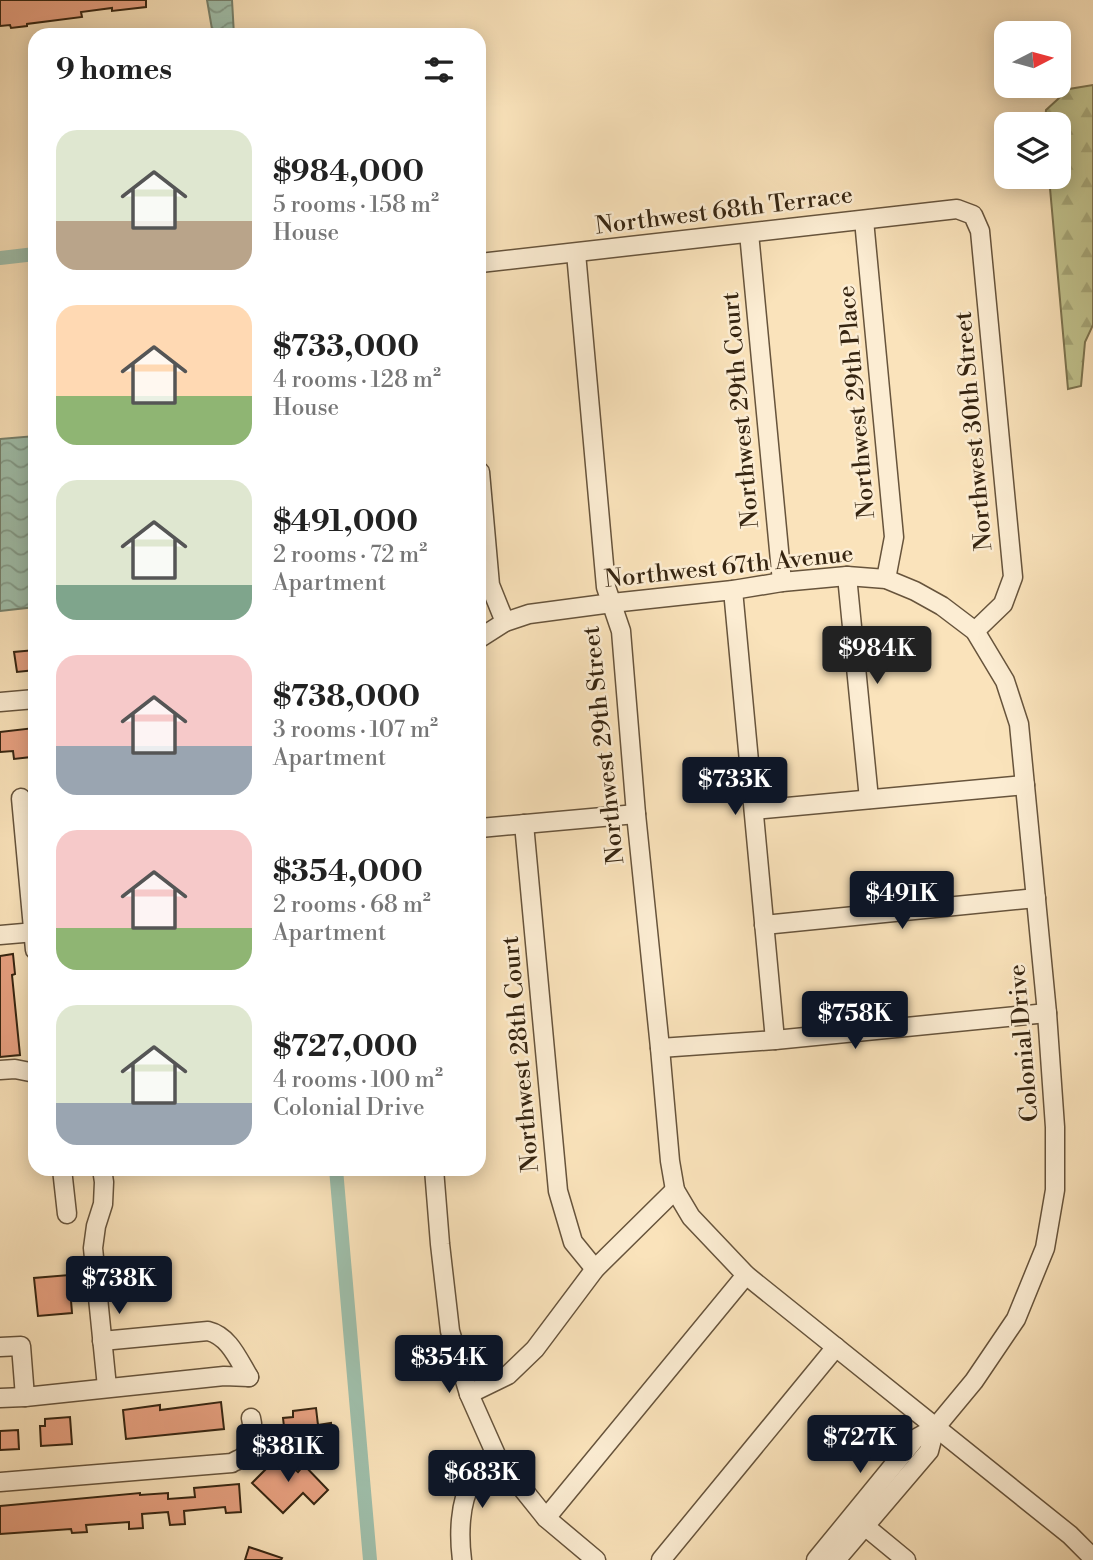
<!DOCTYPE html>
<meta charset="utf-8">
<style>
body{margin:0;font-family:"Libre Bodoni",serif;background:#f2f2f2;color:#222;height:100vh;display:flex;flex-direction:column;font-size:26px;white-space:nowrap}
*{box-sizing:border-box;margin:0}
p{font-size:23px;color:#767676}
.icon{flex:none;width:38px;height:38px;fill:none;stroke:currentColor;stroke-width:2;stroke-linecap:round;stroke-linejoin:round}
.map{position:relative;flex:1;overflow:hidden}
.sheet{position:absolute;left:28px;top:28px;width:458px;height:1148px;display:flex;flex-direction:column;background:#fff;border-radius:21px;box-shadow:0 4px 18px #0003}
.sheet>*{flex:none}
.needle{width:46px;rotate:84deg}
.tools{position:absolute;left:994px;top:21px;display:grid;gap:14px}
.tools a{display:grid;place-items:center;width:77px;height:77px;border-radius:14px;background:#fff;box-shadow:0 4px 18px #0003;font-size:35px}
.price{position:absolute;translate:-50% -60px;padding:0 16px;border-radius:7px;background:#111827;color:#fff;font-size:23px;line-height:46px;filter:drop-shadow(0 2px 4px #0008)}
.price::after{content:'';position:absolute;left:50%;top:42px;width:21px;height:16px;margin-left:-10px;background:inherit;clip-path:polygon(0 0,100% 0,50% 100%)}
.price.on{background:#222;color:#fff}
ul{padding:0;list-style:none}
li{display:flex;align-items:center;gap:21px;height:175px;padding:0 28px}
li span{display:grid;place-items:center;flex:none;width:196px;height:140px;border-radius:21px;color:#555}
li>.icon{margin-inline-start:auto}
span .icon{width:84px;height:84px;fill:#fffc;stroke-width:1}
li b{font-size:30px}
h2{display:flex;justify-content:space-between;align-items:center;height:84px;padding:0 28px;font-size:30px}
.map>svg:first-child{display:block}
.forest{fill:url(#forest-firs);stroke:#7c7450;stroke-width:2}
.water{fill:url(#water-waves);stroke:#75816d;stroke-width:2}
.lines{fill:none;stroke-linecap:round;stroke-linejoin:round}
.canal{stroke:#9fbfab;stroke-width:14}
.building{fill:#e8a181;stroke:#362511;stroke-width:2}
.minor-casing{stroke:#67543c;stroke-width:21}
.minor{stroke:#fcedd3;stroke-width:18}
.labels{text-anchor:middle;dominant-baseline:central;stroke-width:5;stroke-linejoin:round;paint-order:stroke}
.street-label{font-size:24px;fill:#362511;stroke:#fcedd3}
</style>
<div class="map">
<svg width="1093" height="1560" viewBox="0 0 1093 1560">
<defs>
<pattern id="forest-firs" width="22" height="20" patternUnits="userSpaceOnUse" patternTransform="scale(1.75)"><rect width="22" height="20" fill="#c1c38e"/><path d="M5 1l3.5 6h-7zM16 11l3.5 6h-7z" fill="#a6a779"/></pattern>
<pattern id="water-waves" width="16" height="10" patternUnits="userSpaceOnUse" patternTransform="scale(1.75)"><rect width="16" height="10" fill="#9fbfab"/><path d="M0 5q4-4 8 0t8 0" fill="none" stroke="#829b8a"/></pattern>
</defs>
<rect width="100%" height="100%" fill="#fae3bb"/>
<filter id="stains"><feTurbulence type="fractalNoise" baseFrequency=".00286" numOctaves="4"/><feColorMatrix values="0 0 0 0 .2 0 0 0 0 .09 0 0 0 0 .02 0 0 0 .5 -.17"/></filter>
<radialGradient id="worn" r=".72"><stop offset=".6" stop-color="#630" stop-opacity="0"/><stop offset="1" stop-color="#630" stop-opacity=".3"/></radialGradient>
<polygon class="forest" points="1093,85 1093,325 1085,342 1081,386 1068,389 1049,177 1059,177 1059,124 1045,124 1046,110 1069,89"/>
<g class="water">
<polygon points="207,0 232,0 234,35 213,35"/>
<polygon points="35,436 35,607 0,611 0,439"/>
</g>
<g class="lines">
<g class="canal">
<polyline points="0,258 35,254"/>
<polyline points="336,1169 370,1560"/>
</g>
</g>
<g class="building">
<polygon points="0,0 146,0 146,7 112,11 112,8 81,12 82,17 27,24 27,26 11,28 10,25 0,26"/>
<polygon points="35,650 35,670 17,672 14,652"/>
<polygon points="34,728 35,743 30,744 31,757 14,759 13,751 0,752 0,732"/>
<polygon points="13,954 15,974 12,975 20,1055 0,1057 0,956"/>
<polygon points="69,1275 72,1313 38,1316 34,1278"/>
<polygon points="221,1402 224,1429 126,1439 123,1410 160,1405 160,1410"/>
<polygon points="316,1408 318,1425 331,1423 333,1439 286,1444 283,1418 293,1417 293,1411"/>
<polygon points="70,1417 72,1444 41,1446 40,1426 45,1426 45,1419"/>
<polygon points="18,1430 19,1449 0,1450 0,1431"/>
<polygon points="280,1455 298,1472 304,1465 328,1490 314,1504 303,1493 283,1513 252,1483"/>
<polygon points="239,1484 241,1512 226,1513 225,1507 184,1511 185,1524 170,1525 168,1512 142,1514 143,1528 129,1529 129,1522 86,1525 87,1532 72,1533 71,1529 0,1534 0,1506 140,1493 140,1495 168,1493 168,1499 195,1497 194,1488"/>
<polygon points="249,1547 282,1558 281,1560 245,1560"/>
</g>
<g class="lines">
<g class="minor-casing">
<g id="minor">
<polyline points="864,220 894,537 886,579"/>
<polyline points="749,233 782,582"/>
<polyline points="576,253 606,587 621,631 636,814 660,1048 670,1161 675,1190 691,1217 746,1275 1070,1535 1093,1558"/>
<polyline points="480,263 957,209 973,215 980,231 1013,577 1003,604 975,631"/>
<polyline points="480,472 490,585 505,622"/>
<polyline points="847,576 869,799"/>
<polyline points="733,590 775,1040"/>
<polyline points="480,638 505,622 529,614 612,603 733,590 782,582 847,576 886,579 915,591 942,606 975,631 1005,681 1019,724 1047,1013 1055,1127 1055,1190 1045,1248 1016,1319 974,1381 935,1428 915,1439 816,1560"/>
<polyline points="0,702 35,699"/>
<polyline points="21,798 35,950"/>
<polyline points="754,810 1025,785"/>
<polyline points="524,824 558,1191 573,1242 595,1269"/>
<polyline points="480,828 636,814"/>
<polyline points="764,925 1036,898"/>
<polyline points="0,935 35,932"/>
<polyline points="660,1048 775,1040 1047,1013"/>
<polyline points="0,1070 15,1069 35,1073"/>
<polyline points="62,1169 67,1214"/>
<polyline points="102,1169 104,1182 103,1204 96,1226 93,1248 107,1387"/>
<polyline points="434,1169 440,1244 450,1331 469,1394 497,1457 546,1518 596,1560"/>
<path d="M102 1341 208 1331C229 1336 238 1359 249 1377"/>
<polyline points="0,1347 21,1346 25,1397"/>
<polyline points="469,1394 508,1375 535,1349 595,1269 675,1190"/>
<polyline points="0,1398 25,1397 224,1376 249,1377"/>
<path d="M0 1482 232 1463C233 1462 242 1458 243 1457 252 1449 254 1430 251 1418"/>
<polyline points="546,1518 746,1275"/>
<polyline points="855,1518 906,1560"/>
<path d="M462 1560C459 1537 459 1502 472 1482 478 1473 489 1465 497 1457"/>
<polyline points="661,1560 836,1347"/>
<polyline points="836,1560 929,1451 935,1428"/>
</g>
</g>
<use href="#minor" class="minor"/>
</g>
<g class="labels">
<g class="street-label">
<text transform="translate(724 211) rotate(-7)">Northwest 68th Terrace</text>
<text transform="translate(857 402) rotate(-95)">Northwest 29th Place</text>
<text transform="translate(741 410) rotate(-95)">Northwest 29th Court</text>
<text transform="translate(974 431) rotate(-95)">Northwest 30th Street</text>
<text transform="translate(729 567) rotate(-6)">Northwest 67th Avenue</text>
<text transform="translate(604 745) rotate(-96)">Northwest 29th Street</text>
<text transform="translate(1024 1043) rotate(-95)">Colonial Drive</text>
<text transform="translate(521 1054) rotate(-95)">Northwest 28th Court</text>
</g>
</g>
<rect width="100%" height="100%" filter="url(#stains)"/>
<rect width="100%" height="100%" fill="url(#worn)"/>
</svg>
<div class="tools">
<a><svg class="needle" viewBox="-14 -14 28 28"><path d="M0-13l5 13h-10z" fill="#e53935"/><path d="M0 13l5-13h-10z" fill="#767676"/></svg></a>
<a><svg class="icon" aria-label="layers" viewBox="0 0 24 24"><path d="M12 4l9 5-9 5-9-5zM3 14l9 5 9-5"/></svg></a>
</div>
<b class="price on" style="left:877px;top:686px">$984K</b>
<b class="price" style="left:735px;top:817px">$733K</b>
<b class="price" style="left:902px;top:931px">$491K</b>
<b class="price" style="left:855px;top:1051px">$758K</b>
<b class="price" style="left:119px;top:1316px">$738K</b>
<b class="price" style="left:449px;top:1395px">$354K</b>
<b class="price" style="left:860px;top:1475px">$727K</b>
<b class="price" style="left:288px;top:1484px">$381K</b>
<b class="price" style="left:482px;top:1510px">$683K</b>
<section class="sheet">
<h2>9 homes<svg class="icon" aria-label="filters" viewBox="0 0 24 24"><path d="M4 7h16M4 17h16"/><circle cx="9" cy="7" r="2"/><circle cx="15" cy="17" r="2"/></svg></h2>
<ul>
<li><span style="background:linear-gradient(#dfe7d0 65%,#b9a48a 0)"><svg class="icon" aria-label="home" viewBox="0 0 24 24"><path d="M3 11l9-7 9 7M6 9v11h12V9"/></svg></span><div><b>$984,000</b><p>5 rooms · 158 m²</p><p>House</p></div></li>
<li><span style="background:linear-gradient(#ffd9b3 65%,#8fb573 0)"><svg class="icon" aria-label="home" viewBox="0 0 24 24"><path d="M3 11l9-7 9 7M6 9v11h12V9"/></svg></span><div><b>$733,000</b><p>4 rooms · 128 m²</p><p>House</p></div></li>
<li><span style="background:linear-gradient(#dfe7d0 75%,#7fa58c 0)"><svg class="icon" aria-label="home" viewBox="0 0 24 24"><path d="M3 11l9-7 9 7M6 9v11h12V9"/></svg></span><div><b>$491,000</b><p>2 rooms · 72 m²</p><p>Apartment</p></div></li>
<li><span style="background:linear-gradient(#f6c9c9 65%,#9aa5b1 0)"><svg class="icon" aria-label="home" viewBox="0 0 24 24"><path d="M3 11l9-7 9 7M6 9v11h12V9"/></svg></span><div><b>$738,000</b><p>3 rooms · 107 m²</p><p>Apartment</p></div></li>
<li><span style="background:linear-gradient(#f6c9c9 70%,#8fb573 0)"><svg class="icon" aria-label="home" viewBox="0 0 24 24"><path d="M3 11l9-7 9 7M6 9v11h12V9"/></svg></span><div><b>$354,000</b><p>2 rooms · 68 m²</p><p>Apartment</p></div></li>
<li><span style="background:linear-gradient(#dfe7d0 70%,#9aa5b1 0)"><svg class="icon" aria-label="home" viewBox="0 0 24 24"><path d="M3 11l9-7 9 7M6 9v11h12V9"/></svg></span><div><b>$727,000</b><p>4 rooms · 100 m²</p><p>Colonial Drive</p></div></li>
</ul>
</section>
</div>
